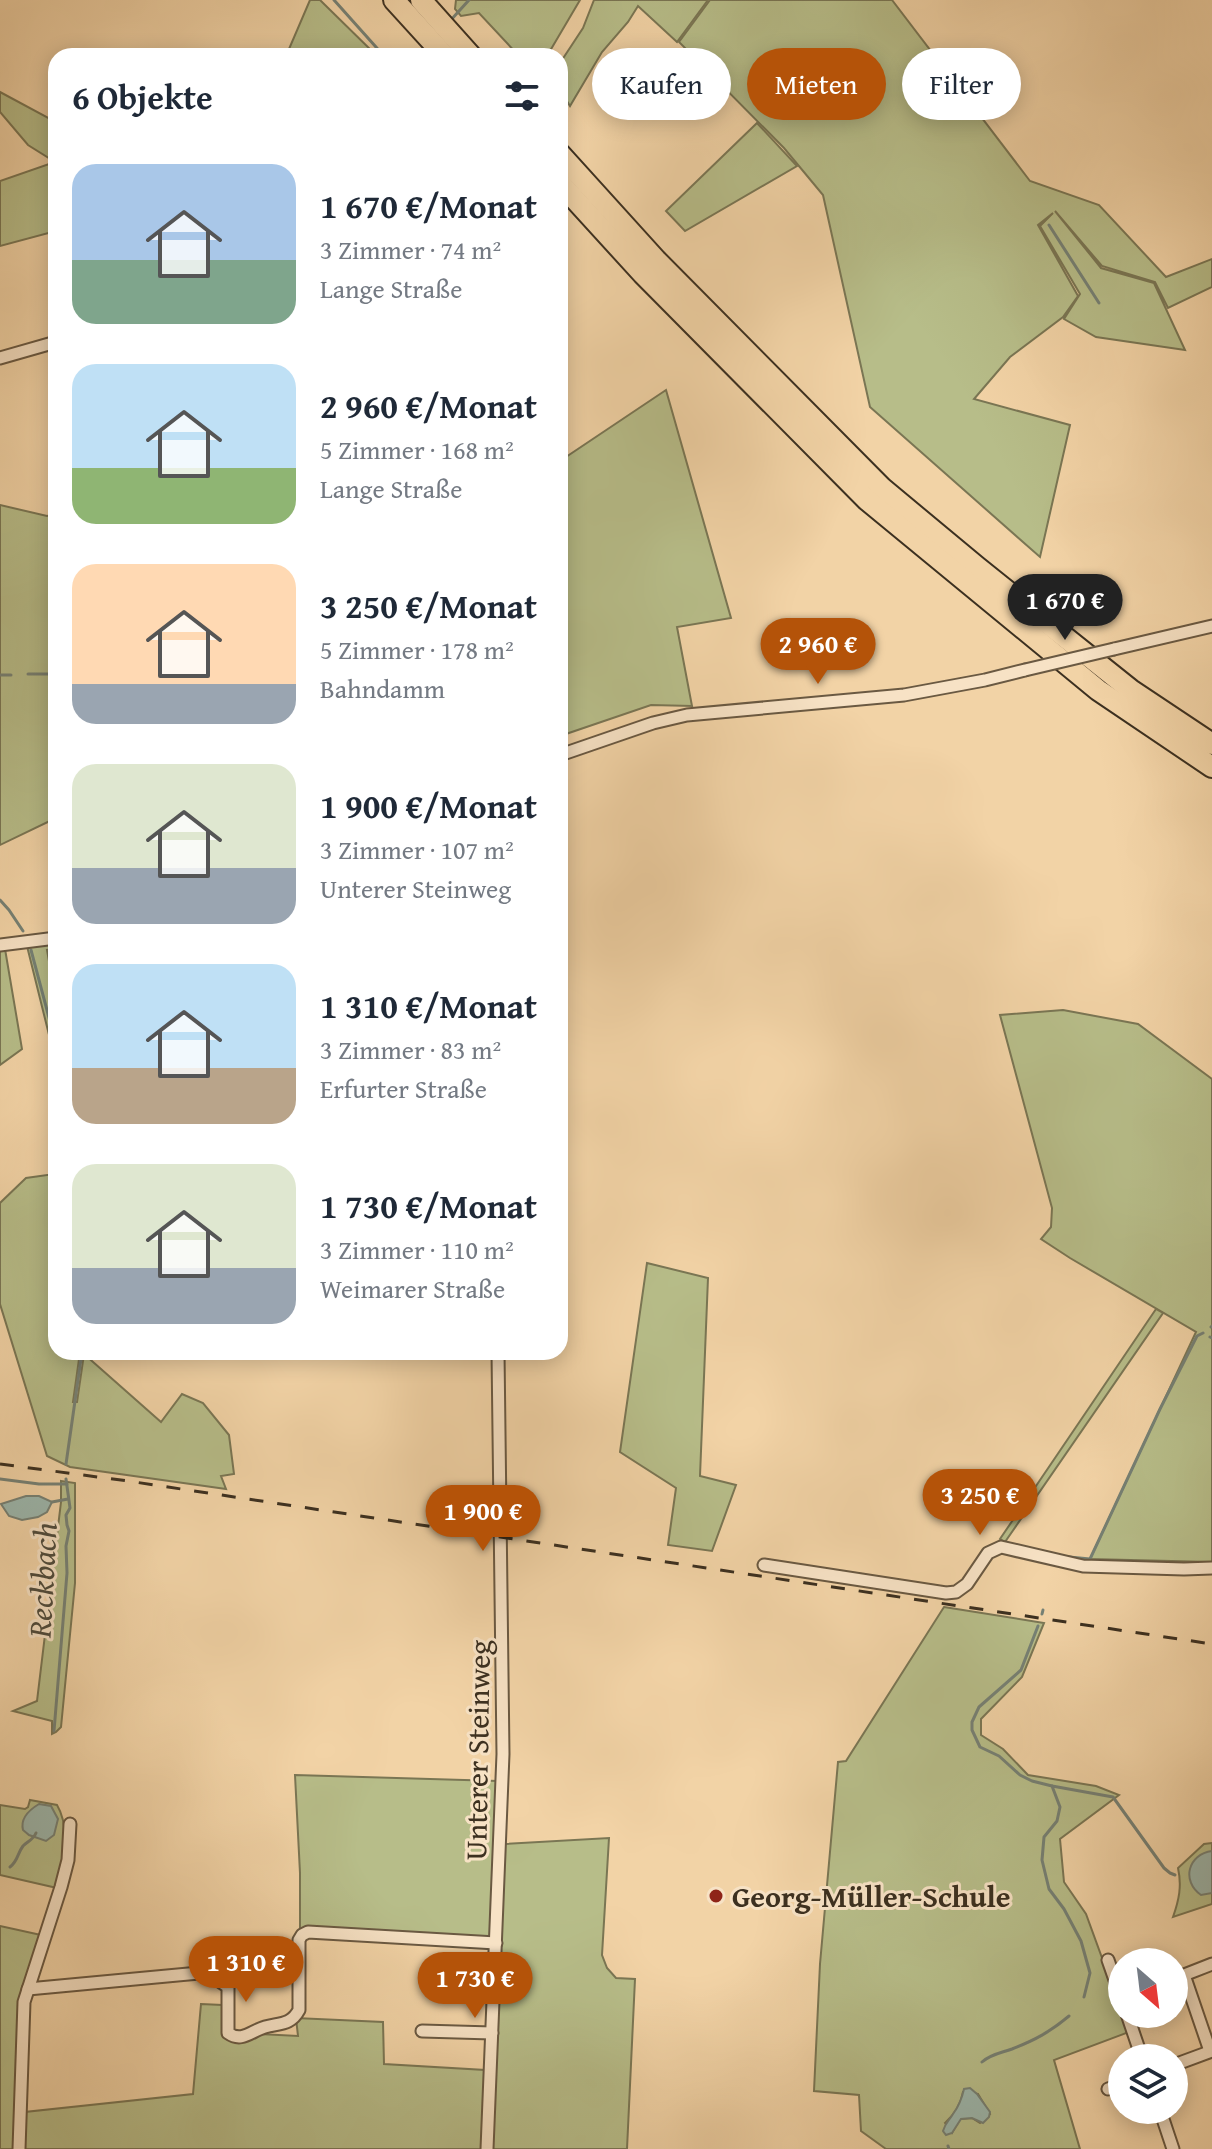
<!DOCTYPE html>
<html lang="de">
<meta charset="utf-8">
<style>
body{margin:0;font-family:"Gentium Book Plus",serif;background:#f2f2f3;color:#1f2937;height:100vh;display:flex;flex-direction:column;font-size:30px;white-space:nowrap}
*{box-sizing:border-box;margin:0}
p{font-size:26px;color:#747a83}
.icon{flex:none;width:44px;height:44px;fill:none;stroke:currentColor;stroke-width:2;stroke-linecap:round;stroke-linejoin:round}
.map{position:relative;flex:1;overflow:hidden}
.sheet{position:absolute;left:48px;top:48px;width:520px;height:1312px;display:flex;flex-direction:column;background:#fff;border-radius:24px;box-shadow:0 4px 20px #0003}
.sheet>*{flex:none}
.banner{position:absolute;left:592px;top:48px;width:500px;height:72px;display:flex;gap:16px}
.needle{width:52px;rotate:152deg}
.buttons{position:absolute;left:1108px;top:1948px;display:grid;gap:16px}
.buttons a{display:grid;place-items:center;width:80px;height:80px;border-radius:50%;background:#fff;box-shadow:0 4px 20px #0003;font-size:40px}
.price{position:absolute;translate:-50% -68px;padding:0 18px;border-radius:28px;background:#b45309;color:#fff;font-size:26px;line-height:52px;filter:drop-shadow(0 2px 4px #0008)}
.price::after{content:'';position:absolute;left:50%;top:48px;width:24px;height:18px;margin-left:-12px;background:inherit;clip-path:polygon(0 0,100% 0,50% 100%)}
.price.on{background:#222;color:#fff}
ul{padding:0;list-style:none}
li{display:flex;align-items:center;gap:24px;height:200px;padding:0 24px}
li span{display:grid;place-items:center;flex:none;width:224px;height:160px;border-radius:24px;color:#555}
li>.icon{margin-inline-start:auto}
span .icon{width:96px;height:96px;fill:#fffc;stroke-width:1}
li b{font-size:34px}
h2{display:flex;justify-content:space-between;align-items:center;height:96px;padding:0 24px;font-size:34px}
.chip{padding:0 28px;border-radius:36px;background:#fff;box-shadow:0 4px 20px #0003;font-size:28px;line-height:72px}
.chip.on{background:#b45309;color:#fff}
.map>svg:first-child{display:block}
.green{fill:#b7bd89;stroke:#7a7654;stroke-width:2;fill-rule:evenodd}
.water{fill:#9cb7ad;stroke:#768175;stroke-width:2}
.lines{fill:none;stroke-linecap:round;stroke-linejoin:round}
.stream{stroke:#768175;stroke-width:3}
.minor-casing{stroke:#6a5942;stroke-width:15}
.motorway-casing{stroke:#3c3020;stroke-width:24}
.minor{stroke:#f7e2c5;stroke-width:11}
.motorway{stroke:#f2d3a6;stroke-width:20}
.rail{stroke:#3c3020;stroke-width:3;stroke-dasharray:14 14;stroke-linecap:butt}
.minor-bridge-casing{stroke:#6a5942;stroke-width:15;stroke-linecap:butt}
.minor-bridge{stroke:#f7e2c5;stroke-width:11}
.poi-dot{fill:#8f2418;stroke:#f7e2c5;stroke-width:3}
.labels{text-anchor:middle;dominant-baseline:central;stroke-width:6;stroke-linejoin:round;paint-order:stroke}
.street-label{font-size:30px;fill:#3c3020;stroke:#f7e2c5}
.poi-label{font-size:30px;font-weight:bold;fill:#3c3020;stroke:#f7e2c5;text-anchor:start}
.water-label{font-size:32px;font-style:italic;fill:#4f4b3c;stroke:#f7e2c5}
</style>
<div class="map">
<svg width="1212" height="2149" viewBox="0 0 1212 2149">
<rect width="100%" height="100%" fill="#f2d3a6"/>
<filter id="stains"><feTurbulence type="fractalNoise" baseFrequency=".0025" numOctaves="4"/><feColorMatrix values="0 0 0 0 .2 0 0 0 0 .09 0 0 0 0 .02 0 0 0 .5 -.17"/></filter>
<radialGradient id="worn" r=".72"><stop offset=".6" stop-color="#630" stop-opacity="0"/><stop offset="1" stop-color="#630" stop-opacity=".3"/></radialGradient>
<g class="green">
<polygon points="310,0 320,0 377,56 286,56"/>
<polygon points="456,0 580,0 547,56 519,56 479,13 461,16 455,9"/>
<polygon points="594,0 708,0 677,42 638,6 628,22 602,52 570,106 560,90 560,63 583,28"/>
<polygon points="710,0 892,0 1030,181 1099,205 1166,277 1212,259 1212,287 1168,308 1155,282 1102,266 1055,211 1101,268 1154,283 1185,350 1096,337 1064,319 1080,294 1040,226 1053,213 1038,225 1078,296 1063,317 1010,357 974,399 1070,425 1040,557 870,407 823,195 784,148 679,42"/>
<polygon points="0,92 56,122 56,231 0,246 0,181 55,162 28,145 0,112"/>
<polygon points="757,123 797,166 685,231 666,211"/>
<polygon points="666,390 731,618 677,627 692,706 651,705 560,736 560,461"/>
<polygon points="0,505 47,516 56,514 56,818 0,845"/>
<polygon points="56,942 56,949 47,950 56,1001 56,1109 53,1087 53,1051 27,946"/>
<polygon points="5,949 22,1049 0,1065 0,950"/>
<polygon points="1063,1010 1138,1024 1212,1079 1212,1562 1090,1559 1196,1332 1070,1258 1041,1239 1051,1227 1052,1208 1000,1015"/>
<polygon points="54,1174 56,1184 56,1352 80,1352 73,1402 77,1402 84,1354 161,1422 182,1394 203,1403 229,1435 234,1474 221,1476 226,1489 70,1467 47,1456 0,1304 0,1203 26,1178"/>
<polygon points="647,1263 708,1278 700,1476 736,1485 712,1551 668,1545 676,1488 620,1452"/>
<polygon points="1156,1309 1163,1313 1005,1542 1000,1539"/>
<polygon points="61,1481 75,1483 75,1583 61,1727 56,1732 52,1734 52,1721 13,1711 37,1701 61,1502"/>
<path d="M944 1607 1044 1623 1022 1677 981 1719V1735L1003 1749 1028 1775 1096 1786 1119 1795 1060 1839 1064 1882 1086 1914 1129 2032 1054 2060 1080 2149H886L861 2131 859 2095 814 2091 820 1964 838 1762 846 1761ZM963 2092 978 2094 990 2114 980 2123 972 2118 960 2119 952 2133 945 2123C954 2115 961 2104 963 2092Z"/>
<polygon points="295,1775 498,1781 493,1937 300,1928 300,1873"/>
<path d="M30 1800 57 1805C71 1828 63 1863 57 1888L0 1875V1805L25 1809 28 1807Z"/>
<polygon points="609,1838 602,1955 607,1968 616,1978 635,1979 627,2149 492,2149 505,1844"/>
<path d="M1212 1843V1904L1173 1917C1179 1900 1182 1886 1178 1868L1204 1844Z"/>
<polygon points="0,1926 41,1935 19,2002 16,2149 0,2149"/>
<polygon points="201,2004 222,2005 222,2032 298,2036 296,2018 383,2022 384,2064 485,2070 483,2149 24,2149 25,2112 193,2094"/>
</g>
<g class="water">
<polygon points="26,1496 39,1496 52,1502 47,1512 38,1517 22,1520 9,1516 1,1504"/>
<path d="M39 1804 51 1806 58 1819 54 1835 46 1841 29 1835 23 1830C20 1818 29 1810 39 1804Z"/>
<path d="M1212 1851V1893L1201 1895C1181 1881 1188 1854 1212 1851Z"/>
<path d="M970 2088 977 2094 990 2112 989 2117 983 2123 972 2118 961 2119 952 2133 946 2135 943 2131C945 2123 949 2121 953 2114 959 2106 962 2098 964 2089Z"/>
</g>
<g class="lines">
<g class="stream">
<polyline points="334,0 384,56"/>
<polyline points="450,21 469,0"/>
<polyline points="418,56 426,47"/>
<polyline points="1049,225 1099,303"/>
<polyline points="28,674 56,674"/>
<polyline points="0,675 11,675"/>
<polyline points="0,900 9,910 23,931"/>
<polyline points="31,950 56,1044"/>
<polyline points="56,1177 56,1179"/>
<polyline points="1211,1327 1212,1326"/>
<polyline points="1210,1337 1212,1338"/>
<polyline points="66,1464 82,1352"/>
<polyline points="0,1479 39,1484 67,1484"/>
<polyline points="52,1502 68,1499"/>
<polyline points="1069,1557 1090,1559 1160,1409 1197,1336 1203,1333"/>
<polyline points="1042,1614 1043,1610"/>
<polyline points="1038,1626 1021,1670 979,1707 972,1722 972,1730 980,1747 999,1756 1020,1775 1032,1781 1052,1786 1060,1807 1057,1821 1044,1837 1042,1860 1049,1889 1064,1909 1081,1941 1090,1973 1084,1997"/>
<polyline points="54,1731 67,1573 66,1546 69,1531 67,1525 66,1515 70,1508 66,1479"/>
<polyline points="1052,1786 1113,1797 1164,1868 1170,1873 1175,1875"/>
<path d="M10 1867C18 1861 17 1854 23 1846 28 1841 33 1840 36 1833"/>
<path d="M982 2062C991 2054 1001 2053 1012 2049 1035 2040 1050 2032 1069 2016"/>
<polyline points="948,2146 949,2149"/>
</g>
<g class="minor-casing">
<g id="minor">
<polyline points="0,358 56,342"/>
<polyline points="1114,649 1212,626"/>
<polyline points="560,755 653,723 687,715 904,695 985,680 1025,670"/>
<polyline points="0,945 56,938"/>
<polyline points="764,1565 946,1593 956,1592 967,1584 988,1553 1001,1547 1083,1566 1184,1569 1212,1568"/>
<polyline points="1108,1960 1122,2000"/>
<path d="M28 1989 199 1973 218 1980 228 1987V2033C242 2043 251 2031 265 2027 280 2023 291 2025 299 2010V1940L302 1935 308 1932 496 1943"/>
<polyline points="1127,2014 1142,2058"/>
<polyline points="422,2031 492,2033"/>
<polyline points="1210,2051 1184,1975 1212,1964"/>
<polyline points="1174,2065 1212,2051"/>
<polyline points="1108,2089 1122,2084"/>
<polyline points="1160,2110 1173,2149"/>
<polyline points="19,2149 24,2002 61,1887 68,1860 70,1824"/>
<polyline points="487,2149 503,1754 498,1352"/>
</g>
</g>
<g class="motorway-casing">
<g id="motorway">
<polyline points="394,0 445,56"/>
<polyline points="421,0 471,56"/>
<polyline points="560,154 656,260 882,488 977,567 1131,690 1212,744"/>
<polyline points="560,183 643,274 867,500 1098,690 1212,767"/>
</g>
</g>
<use href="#minor" class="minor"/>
<use href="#motorway" class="motorway"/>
<polyline class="rail" points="0,1464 128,1481 1212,1644"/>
<g class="minor-bridge-casing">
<polyline id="minor-bridge" points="1025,670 1114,649"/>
</g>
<use href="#minor-bridge" class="minor-bridge"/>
</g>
<circle class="poi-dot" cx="716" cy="1896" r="8"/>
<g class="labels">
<g class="street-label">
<text transform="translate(477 1750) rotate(-89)">Unterer Steinweg</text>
</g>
<g class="poi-label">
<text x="732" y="1896">Georg-Müller-Schule</text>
</g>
<g class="water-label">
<text transform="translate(42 1580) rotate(-87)">Reckbach</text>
</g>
</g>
<rect width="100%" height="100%" filter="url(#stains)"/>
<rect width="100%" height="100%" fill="url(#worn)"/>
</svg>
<div class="buttons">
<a><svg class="needle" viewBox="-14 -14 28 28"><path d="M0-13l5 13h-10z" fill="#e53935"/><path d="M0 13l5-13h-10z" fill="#747a83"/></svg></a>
<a><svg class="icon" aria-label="layers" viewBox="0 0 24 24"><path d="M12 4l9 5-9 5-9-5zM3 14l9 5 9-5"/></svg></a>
</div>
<b class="price on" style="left:1065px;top:642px">1 670 €</b>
<b class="price" style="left:818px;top:686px">2 960 €</b>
<b class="price" style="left:980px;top:1537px">3 250 €</b>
<b class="price" style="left:483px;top:1553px">1 900 €</b>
<b class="price" style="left:246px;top:2004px">1 310 €</b>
<b class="price" style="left:475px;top:2020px">1 730 €</b>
<div class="banner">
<a class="chip">Kaufen</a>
<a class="chip on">Mieten</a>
<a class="chip">Filter</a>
</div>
<section class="sheet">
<h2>6 Objekte<svg class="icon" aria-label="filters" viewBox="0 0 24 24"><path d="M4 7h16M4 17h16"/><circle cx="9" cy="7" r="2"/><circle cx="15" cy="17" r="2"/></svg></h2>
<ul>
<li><span style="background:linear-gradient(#a9c7e8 60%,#7fa58c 0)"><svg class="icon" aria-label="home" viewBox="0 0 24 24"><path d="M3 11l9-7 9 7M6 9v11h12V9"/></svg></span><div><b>1 670 €/Monat</b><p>3 Zimmer · 74 m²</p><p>Lange Straße</p></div></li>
<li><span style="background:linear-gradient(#bfe0f5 65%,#8fb573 0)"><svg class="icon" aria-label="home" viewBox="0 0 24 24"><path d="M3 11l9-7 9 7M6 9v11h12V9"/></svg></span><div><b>2 960 €/Monat</b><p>5 Zimmer · 168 m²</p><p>Lange Straße</p></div></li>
<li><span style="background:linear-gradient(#ffd9b3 75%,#9aa5b1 0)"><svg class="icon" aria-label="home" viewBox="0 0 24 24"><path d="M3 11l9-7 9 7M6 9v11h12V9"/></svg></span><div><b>3 250 €/Monat</b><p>5 Zimmer · 178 m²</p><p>Bahndamm</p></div></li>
<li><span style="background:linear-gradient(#dfe7d0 65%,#9aa5b1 0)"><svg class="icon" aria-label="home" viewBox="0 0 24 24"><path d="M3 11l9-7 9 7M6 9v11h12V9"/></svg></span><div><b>1 900 €/Monat</b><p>3 Zimmer · 107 m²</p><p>Unterer Steinweg</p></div></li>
<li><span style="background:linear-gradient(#bfe0f5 65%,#b9a48a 0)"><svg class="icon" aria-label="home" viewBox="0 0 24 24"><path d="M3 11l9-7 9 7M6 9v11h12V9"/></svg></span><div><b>1 310 €/Monat</b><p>3 Zimmer · 83 m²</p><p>Erfurter Straße</p></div></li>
<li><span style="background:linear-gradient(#dfe7d0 65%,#9aa5b1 0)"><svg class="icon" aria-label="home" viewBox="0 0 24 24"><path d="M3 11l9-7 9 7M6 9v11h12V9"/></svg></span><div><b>1 730 €/Monat</b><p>3 Zimmer · 110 m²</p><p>Weimarer Straße</p></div></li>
</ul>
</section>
</div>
